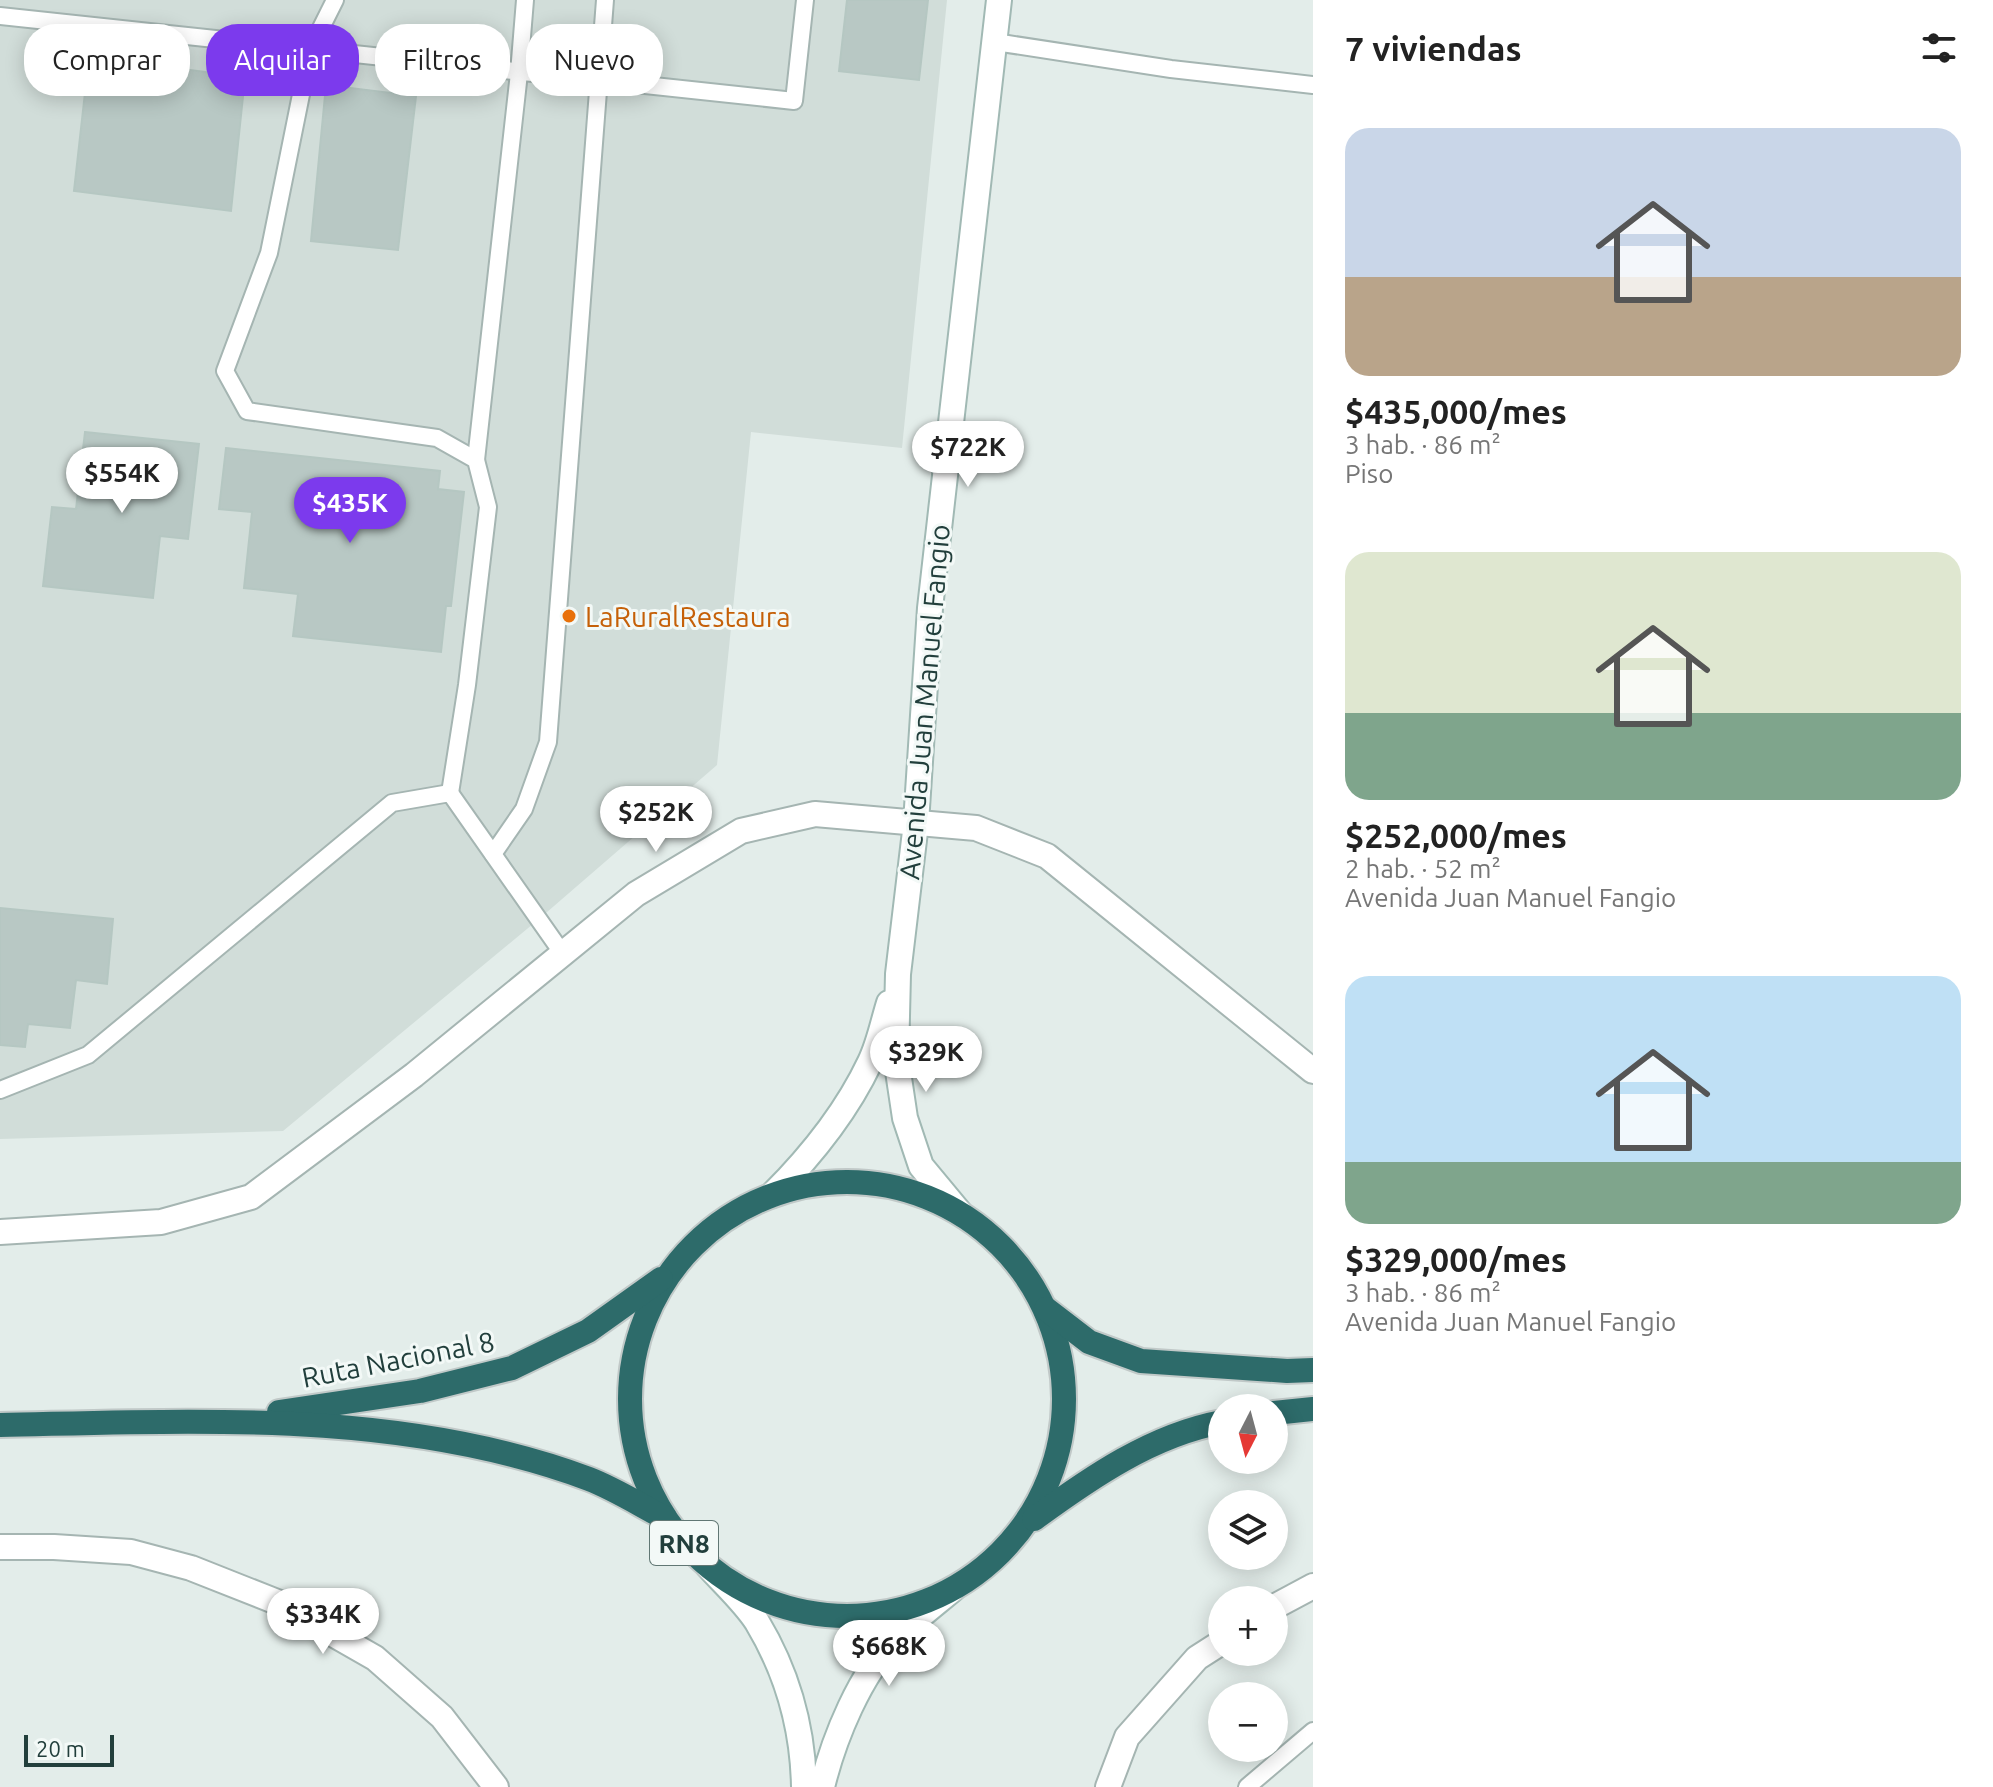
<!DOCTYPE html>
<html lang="es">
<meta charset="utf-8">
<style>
body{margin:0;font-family:Ubuntu,sans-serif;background:#f2f2f2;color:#222;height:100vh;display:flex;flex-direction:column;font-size:30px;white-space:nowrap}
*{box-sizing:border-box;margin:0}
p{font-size:26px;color:#767676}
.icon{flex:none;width:44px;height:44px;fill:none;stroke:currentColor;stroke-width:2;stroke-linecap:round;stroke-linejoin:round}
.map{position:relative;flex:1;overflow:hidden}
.details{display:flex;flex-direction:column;background:#fff;width:680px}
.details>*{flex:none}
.guide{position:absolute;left:24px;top:24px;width:760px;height:72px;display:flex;gap:16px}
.needle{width:52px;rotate:186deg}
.controls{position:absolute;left:1208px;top:1394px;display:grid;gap:16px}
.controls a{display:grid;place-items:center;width:80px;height:80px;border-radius:50%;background:#fff;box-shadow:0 4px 20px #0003;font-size:40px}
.scale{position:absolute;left:24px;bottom:20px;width:90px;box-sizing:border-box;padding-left:8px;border:4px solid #223f3c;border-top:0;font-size:22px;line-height:28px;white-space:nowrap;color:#223f3c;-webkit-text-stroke:6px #f3f9f7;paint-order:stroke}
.price{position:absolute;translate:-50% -68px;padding:0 18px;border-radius:28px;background:#fff;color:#222;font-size:26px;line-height:52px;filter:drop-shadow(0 2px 4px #0008)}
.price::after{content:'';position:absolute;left:50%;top:48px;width:24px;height:18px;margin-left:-12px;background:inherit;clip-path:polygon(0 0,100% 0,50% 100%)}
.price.on{background:#7c3aed;color:#fff}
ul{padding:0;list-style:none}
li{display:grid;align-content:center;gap:16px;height:424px;padding:0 32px}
li span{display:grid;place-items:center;height:248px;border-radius:24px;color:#555}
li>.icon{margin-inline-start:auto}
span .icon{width:144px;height:144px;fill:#fffc;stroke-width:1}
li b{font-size:34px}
h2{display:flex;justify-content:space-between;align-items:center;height:96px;padding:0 32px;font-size:34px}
.pill{padding:0 28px;border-radius:32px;background:#fff;box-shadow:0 4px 20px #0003;font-size:28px;line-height:72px}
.pill.on{background:#7c3aed;color:#fff}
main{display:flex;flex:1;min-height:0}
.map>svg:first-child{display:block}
.built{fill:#d1ddd9}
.building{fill:#b8c8c4;stroke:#b5c7c2;stroke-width:2}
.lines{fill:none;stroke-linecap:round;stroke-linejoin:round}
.lane-casing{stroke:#a5b5b2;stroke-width:20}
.street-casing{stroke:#a5b5b2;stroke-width:28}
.secondary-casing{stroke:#a1b9b4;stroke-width:28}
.highway-casing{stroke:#c1c9c8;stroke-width:28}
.lane{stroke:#fff;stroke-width:16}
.street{stroke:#fff;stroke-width:24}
.secondary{stroke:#fff;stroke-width:24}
.highway{stroke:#2d6b6a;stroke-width:24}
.food-dot{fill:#e8710a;stroke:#f3f9f7;stroke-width:3}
.labels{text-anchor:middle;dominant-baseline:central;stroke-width:6;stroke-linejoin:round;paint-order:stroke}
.shield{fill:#f3f9f7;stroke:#617774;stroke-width:2}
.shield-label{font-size:26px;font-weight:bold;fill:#223f3c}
.food-label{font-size:28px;fill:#c56008;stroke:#f3f9f7;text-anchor:start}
.street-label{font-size:28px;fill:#223f3c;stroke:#f3f9f7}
</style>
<main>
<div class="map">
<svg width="1313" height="1787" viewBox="0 0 1313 1787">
<rect width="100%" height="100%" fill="#e3edea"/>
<polygon class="built" points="0,0 947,0 902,448 751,432 717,765 539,919 283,1131 0,1139"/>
<g class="building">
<polygon points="847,0 928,0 919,80 839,71"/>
<polygon points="89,57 245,77 231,211 74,191"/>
<polygon points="326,85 416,96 398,250 311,241"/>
<polygon points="85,432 199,444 188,539 160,536 153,598 43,586 52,507 76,509"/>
<polygon points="226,448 440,471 438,489 464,492 451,606 446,606 441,652 293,636 298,594 244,588 252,512 219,509"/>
<polygon points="0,908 113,919 107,984 76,980 70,1028 28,1024 25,1047 0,1045"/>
</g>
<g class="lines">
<g class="lane-casing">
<g id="lane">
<polyline points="335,0 310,50 269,253 225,371 247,411 437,438 476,460 488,507 467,685 450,793"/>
<polyline points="0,16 794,101 805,0"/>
<polyline points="995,42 1171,69 1313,85"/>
<polyline points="476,460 519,73 525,0"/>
<polyline points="493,854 524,809 548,742 605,0"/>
<polyline points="0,1090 88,1055 392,803 450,793 563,954"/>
<polyline points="1247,1787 1313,1731"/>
</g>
</g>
<g class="street-casing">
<g id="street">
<polyline points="0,1232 161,1222 251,1197 414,1075 636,894 741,831 815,814 976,828 1047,856 1313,1071"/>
<polyline points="0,1547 54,1547 131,1552 191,1568 277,1602 375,1658 442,1717 496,1787"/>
<polyline points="1274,1607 1313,1586"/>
<polyline points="1108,1787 1127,1737 1197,1658 1222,1642"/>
</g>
</g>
<g class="secondary-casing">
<g id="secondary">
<path d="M772 1195C811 1156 846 1113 870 1062 879 1044 883 1022 889 1003"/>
<polyline points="960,1213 921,1166 905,1118 896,1058 898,974 916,823 930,608 999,0"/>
<path d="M708 1566C724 1584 744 1602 757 1622 787 1672 803 1729 804 1787"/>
<path d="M822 1787C834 1738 860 1674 896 1638 913 1621 934 1605 953 1589"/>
</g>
</g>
<g class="highway-casing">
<g id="highway">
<circle cx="847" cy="1399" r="217"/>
<polyline points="1046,1309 1089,1342 1141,1361 1287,1371 1313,1370"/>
<polyline points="279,1412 420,1391 512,1368 588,1331 661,1279"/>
<polyline points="1274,1413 1313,1409"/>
<path d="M0 1425C196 1421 402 1409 589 1479 615 1489 640 1505 665 1518"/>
<path d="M1034 1519C1090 1478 1152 1435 1222 1422"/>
</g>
</g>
<use href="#lane" class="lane"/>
<use href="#street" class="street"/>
<use href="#secondary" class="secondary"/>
<use href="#highway" class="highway"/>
</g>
<circle class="food-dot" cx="569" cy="616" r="8"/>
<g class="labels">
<rect class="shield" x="650" y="1521" width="68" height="44" rx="6"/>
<g class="shield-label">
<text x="684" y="1543">RN8</text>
</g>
<g class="food-label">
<text x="585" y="616">LaRuralRestaura</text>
</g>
<g class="street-label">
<text transform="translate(924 702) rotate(-85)">Avenida Juan Manuel Fangio</text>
<text transform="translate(398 1359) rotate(-11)">Ruta Nacional 8</text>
</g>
</g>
</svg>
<div class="controls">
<a><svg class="needle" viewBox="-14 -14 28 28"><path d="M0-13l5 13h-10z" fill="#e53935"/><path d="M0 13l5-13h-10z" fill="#767676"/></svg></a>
<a><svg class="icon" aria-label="layers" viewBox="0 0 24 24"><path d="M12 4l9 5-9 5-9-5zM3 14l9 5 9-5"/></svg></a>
<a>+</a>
<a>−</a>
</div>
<div class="scale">20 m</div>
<b class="price" style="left:968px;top:489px">$722K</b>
<b class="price" style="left:122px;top:515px">$554K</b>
<b class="price on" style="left:350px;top:545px">$435K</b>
<b class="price" style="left:656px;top:854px">$252K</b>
<b class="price" style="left:926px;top:1094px">$329K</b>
<b class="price" style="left:323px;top:1656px">$334K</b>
<b class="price" style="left:889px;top:1688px">$668K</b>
<div class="guide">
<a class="pill">Comprar</a>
<a class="pill on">Alquilar</a>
<a class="pill">Filtros</a>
<a class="pill">Nuevo</a>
</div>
</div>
<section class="details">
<h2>7 viviendas<svg class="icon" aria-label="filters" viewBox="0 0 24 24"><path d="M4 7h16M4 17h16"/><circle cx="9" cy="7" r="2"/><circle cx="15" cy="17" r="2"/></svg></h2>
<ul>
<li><span style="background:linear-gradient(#c9d6e8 60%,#b9a48a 0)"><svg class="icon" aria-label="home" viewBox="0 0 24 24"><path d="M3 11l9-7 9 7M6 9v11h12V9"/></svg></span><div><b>$435,000/mes</b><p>3 hab. · 86 m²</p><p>Piso</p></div></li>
<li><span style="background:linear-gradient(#dfe7d0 65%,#7fa58c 0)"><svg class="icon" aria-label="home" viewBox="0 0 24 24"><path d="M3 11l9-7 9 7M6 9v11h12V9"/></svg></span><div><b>$252,000/mes</b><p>2 hab. · 52 m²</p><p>Avenida Juan Manuel Fangio</p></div></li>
<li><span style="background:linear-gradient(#bfe0f5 75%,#7fa58c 0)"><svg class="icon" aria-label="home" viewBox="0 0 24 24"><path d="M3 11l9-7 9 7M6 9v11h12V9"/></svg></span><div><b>$329,000/mes</b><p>3 hab. · 86 m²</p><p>Avenida Juan Manuel Fangio</p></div></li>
</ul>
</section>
</main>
